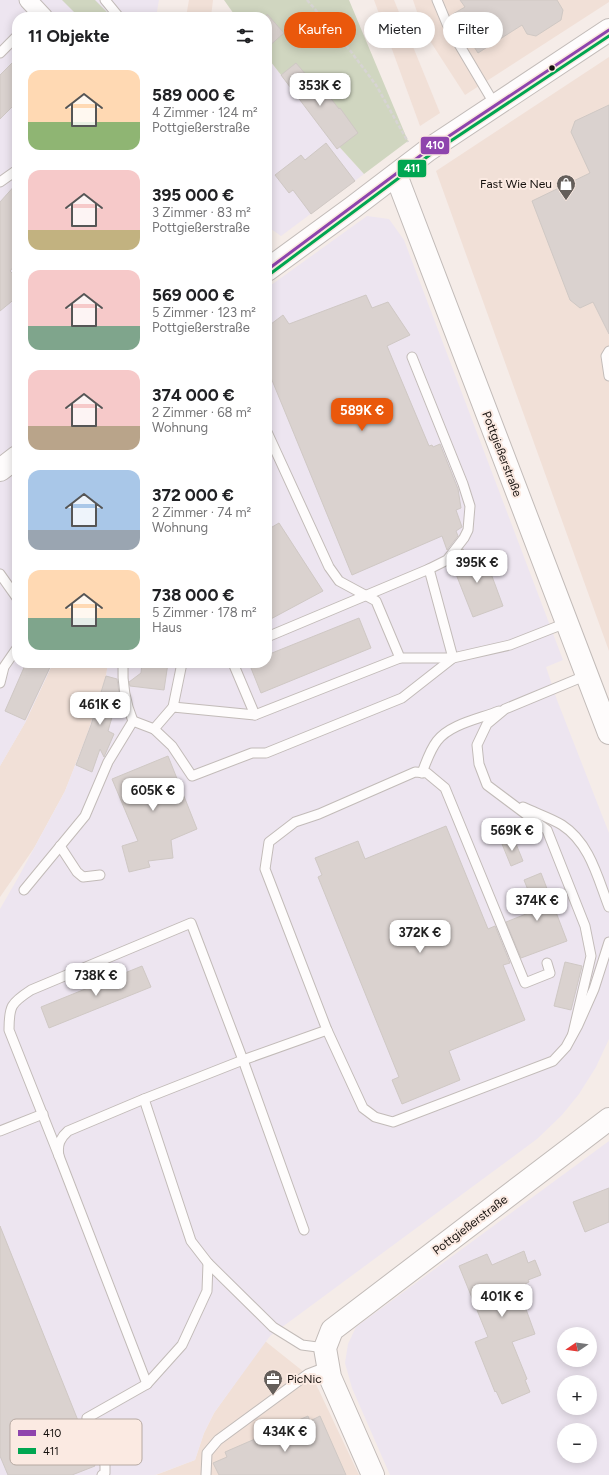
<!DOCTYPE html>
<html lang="de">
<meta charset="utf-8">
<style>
body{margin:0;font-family:Figtree,sans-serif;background:#f6f6f6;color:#202124;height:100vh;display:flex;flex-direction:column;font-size:15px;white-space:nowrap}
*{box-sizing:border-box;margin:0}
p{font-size:13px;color:#757577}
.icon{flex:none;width:22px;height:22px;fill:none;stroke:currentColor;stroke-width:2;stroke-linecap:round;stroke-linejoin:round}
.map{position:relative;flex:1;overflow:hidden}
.details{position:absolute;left:12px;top:12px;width:260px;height:656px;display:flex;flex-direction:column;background:#fff;border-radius:16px;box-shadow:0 2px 10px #0003}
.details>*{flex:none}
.guide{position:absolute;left:284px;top:12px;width:265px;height:36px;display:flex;gap:8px}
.needle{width:26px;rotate:257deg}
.buttons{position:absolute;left:557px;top:1327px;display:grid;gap:8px}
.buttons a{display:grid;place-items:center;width:40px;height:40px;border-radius:50%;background:#fff;box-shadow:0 2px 10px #0003;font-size:20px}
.price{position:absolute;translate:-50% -34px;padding:0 9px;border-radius:8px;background:#fff;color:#222;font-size:13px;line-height:26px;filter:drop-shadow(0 1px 2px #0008)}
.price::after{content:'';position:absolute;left:50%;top:24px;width:12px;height:9px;margin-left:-6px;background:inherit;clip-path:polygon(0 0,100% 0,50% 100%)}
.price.current{background:#ea580c;color:#fff}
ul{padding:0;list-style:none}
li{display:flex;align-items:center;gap:12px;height:100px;padding:0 16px}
li span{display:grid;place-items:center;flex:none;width:112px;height:80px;border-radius:12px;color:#555}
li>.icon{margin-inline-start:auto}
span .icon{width:48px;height:48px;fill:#fffc;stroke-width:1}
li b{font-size:17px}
h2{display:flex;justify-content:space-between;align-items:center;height:48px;padding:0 16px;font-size:17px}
.pill{padding:0 14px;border-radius:18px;background:#fff;box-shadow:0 2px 10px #0003;font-size:14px;line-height:36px}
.pill.current{background:#ea580c;color:#fff}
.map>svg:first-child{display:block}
.built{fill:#f1e0d7}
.industrial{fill:#ede5f0;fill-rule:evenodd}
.green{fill:#d0d6c0}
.building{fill:#dad2cf;stroke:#cfc8c4}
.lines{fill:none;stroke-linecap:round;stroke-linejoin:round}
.lane-casing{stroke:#c2bbb8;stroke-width:11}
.street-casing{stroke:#c2bbb8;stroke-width:19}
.secondary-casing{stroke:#c2bbb8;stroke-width:24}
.path{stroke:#d7d4d3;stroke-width:2.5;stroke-dasharray:4 2;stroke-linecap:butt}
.lane{stroke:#fefcfc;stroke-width:9}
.street{stroke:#fefcfc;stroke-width:17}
.secondary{stroke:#fefcfc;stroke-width:22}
.bus-1-casing{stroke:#fbeae2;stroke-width:6}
.bus-2-casing{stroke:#fbeae2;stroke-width:6}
.bus-1{stroke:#8e44ad;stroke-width:3}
.bus-2{stroke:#00a651;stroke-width:3}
.bus-dot{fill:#16110e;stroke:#fbeae2;stroke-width:1.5}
.labels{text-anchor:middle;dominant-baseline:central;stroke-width:4;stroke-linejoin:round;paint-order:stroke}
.poi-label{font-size:12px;fill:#16110e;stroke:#fbeae2;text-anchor:end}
.street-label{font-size:12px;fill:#16110e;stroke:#fbeae2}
.key{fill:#fbeae2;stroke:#b6a9a2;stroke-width:1}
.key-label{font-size:11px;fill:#16110e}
.line-badge{stroke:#fbeae2;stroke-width:1.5}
.badge-label{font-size:11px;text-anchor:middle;font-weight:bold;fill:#fff}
</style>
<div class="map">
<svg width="609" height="1475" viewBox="0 0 609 1475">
<rect width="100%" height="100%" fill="#f5ece8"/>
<g class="built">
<polygon points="189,0 213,0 211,17 186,17"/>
<polygon points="374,0 394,0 440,113 420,126"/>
<polygon points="413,0 609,0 609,2 465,95 423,30"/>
<polygon points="609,57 609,651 436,171"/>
<polygon points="53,663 108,663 106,676 87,735 65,791 34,848 0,897 0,766 25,723"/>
<polygon points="265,1341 314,1380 359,1475 156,1475 195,1460 204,1433 214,1413"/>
</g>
<g class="industrial">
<polygon points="0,0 159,0 156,17 17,17 17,663 53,663 25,723 0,766"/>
<polygon points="267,57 324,130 364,174 281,236 267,226"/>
<polygon points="367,216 389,219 404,240 563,660 546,667 557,700 609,833 609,1039 596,1067 579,1094 562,1115 537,1139 270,1336 214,1413 204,1433 195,1460 155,1475 0,1475 0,909 19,876 65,791 87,735 106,676 108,663 267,663 267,288"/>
<path d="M609 1141V1475H390L352 1388 345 1363 348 1344 356 1327ZM564 1334H590V1360H564ZM564 1382H590V1408H564ZM564 1430H590V1456H564Z"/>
</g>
<g class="green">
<polygon points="62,0 95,0 109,14 105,17 79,17"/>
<polygon points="224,0 349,0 408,141 364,174 324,130 267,57 267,17 236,17"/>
</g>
<g class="building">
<polygon points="460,0 557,0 563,10 561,20 536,36 527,34 522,25 478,53 453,14 465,7"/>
<polygon points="267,14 284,33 267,48"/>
<polygon points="17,58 17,102 0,119 0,75"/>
<polygon points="296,63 319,90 322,87 339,109 340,108 358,133 337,149 281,75"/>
<polygon points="609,105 609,334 593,302 580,308 570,300 532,201 590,173 571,132 575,121"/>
<polygon points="326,143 355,181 311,214 293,190 289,193 275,175 301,155 305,160"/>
<polygon points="17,183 17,263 10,271 17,278 17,297 0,311 0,202"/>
<polygon points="366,295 372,308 388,302 410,335 387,346 429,446 432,445 433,447 440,444 458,489 461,508 456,510 462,527 456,531 458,536 447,550 442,536 352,575 267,368 267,327 283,315 289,324"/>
<polygon points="279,523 323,591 267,621 267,530"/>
<polygon points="463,549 467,559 483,552 503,606 473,617 452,564"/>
<polygon points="359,618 371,648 261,693 249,663 267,663 267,655"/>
<polygon points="26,663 52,663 25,720 5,711"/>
<polygon points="142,663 168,663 164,690 130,686 129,682 141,673"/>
<polygon points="106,676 117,679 119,693 108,731 114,734 104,757 100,749 92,772 76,765 91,725"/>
<polygon points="168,756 197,829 171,840 173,858 148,861 150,867 129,872 122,846 138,841 112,779"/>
<polygon points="446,826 488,929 495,926 510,963 503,965 525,1020 449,1051 460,1080 402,1104 392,1080 399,1077 318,877 322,875 315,858 358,841 365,859"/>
<polygon points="514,839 523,861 511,866 502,844"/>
<polygon points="541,873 567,941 521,958 506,922 536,910 524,880"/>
<polygon points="565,962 582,966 571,1010 554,1006"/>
<polygon points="142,966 151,987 49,1028 41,1007"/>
<polygon points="609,1188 609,1222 585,1232 573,1202"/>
<polygon points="0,1226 87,1443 86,1444 95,1466 72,1475 8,1475 0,1456"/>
<polygon points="524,1251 528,1263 535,1260 541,1275 528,1280 529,1282 525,1284 526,1287 519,1290 535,1334 512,1342 527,1379 525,1380 530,1392 502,1404 496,1391 495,1392 475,1342 488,1337 459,1266 487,1254 492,1265"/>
<polygon points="308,1416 310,1421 320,1416 346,1475 219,1475 213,1463 227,1457 225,1452"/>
</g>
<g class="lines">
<g class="lane-casing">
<g id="lane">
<polyline points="105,0 119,17"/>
<polyline points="437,0 447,24 495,105"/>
<polyline points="0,53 17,36"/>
<polyline points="0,182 17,170"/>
<polyline points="609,351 606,356 609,376"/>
<polyline points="412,357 463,484 470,506 468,530 464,538 447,560 429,569"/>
<polyline points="267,432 329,567 339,581 376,601 400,658 453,658 510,645 566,623"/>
<polyline points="0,574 17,598"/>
<path d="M123 663C122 684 125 702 133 721"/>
<polyline points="233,663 255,715"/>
<polyline points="0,683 4,667 17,648"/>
<polyline points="173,707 182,663"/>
<polyline points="154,729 173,707 255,715 400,658"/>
<path d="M422 773C426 762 430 750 437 741 450 724 479 719 499 711"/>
<path d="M523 807C535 813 551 818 562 825 590 843 598 879 609 907"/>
<polyline points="60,846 77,872 83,877 100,875"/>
<polyline points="24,890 85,816 108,762 133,721 154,729 172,746 192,776 252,753 266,753 402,698 453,658 429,569 267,637"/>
<polyline points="327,1030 363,1108 375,1117 393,1122 553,1061 566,1047 578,1025 594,989 609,942"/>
<polyline points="573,1033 591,956 585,926 547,830 487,785 479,764 477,745 487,724 505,709 587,675"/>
<path d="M144 1099 68 1131C60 1138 57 1145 59 1156L147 1384 182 1345 207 1291 208 1263"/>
<polyline points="0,1131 43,1114"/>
<path d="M59 1156 9 1030C9 1006 11 1003 31 990L191 923 243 1060 304 1230"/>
<polyline points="325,1348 302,1345 273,1327 208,1263 191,1241 144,1099 243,1060 327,1030 265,869 269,842 295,822 319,814 415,772 427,773 445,788 525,983 550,973 547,963"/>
<polyline points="102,1475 105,1473 105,1465 87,1418 147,1384"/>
<polyline points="206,1475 207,1453 218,1440 308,1374 329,1366"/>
</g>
</g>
<g class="street-casing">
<polyline id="street" points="28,0 44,17"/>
</g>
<g class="secondary-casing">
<g id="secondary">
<polyline points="396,175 609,733"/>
<polyline points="267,270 352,208 428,150 609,30"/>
<polyline points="0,470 17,457"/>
<polyline points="373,1475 330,1377 325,1348 332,1330 609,1119"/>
</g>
</g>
<polyline class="path" points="307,0 349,49 376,85 408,142"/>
<use href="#lane" class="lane"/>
<use href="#street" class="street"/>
<use href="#secondary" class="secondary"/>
<g class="bus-1-casing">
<polyline id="bus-1" points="267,270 428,150 609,30"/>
</g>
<g class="bus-2-casing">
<polyline id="bus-2" points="270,274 431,154 609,36"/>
</g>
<use href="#bus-1" class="bus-1"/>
<use href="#bus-2" class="bus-2"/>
</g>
<defs>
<g id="shop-pin" transform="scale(1)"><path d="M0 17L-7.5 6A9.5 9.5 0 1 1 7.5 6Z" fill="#645e5a" stroke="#fbeae2"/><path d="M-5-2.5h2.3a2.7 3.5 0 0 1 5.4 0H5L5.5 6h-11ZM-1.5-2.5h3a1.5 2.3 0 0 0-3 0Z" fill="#fff"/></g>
<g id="office-pin" transform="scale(1)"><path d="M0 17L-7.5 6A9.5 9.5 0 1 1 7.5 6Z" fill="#645e5a" stroke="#fbeae2"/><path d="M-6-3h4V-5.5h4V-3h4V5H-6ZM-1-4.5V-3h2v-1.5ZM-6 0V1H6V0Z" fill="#fff"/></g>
</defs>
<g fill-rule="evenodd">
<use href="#shop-pin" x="566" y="184"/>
<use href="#office-pin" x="273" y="1379"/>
</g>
<circle class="bus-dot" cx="552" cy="68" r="3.5"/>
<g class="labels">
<g class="poi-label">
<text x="552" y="184">Fast Wie Neu</text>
<text x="287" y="1379" text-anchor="start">PicNic</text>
</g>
<g class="street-label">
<text transform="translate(502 454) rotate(69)">Pottgießerstraße</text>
<text transform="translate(470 1225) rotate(-37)">Pottgießerstraße</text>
</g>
</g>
<rect x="10" y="1419" width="132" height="46" rx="6" class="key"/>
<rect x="18" y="1430" width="18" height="6" fill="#8e44ad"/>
<rect x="18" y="1448" width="18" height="6" fill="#00a651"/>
<g class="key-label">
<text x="43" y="1437">410</text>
<text x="43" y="1455">411</text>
</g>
<g class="line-badge">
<rect x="420" y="136" width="30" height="19" rx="4" fill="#8e44ad"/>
<rect x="397" y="159" width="30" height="19" rx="4" fill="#00a651"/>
</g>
<g class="badge-label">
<text x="435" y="149">410</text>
<text x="412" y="172">411</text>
</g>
</svg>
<div class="buttons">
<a><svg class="needle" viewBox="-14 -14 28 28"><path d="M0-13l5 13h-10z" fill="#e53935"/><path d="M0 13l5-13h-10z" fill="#757577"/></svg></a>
<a>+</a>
<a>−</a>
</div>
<b class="price" style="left:320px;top:107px">353K €</b>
<b class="price current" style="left:362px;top:432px">589K €</b>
<b class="price" style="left:477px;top:584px">395K €</b>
<b class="price" style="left:100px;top:726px">461K €</b>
<b class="price" style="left:153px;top:812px">605K €</b>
<b class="price" style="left:512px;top:852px">569K €</b>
<b class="price" style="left:537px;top:922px">374K €</b>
<b class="price" style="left:420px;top:954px">372K €</b>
<b class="price" style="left:96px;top:997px">738K €</b>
<b class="price" style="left:502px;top:1318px">401K €</b>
<b class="price" style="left:285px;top:1453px">434K €</b>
<div class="guide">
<a class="pill current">Kaufen</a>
<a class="pill">Mieten</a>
<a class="pill">Filter</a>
</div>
<section class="details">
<h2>11 Objekte<svg class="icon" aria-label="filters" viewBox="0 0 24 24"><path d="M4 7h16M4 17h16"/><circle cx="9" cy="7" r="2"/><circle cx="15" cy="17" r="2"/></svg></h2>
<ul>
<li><span style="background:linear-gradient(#ffd9b3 65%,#8fb573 0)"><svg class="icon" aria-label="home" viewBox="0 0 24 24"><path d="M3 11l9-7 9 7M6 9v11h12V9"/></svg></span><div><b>589 000 €</b><p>4 Zimmer · 124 m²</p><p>Pottgießerstraße</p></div></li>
<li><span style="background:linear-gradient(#f6c9c9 75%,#c2b280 0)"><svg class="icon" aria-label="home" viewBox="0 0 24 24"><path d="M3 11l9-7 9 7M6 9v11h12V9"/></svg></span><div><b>395 000 €</b><p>3 Zimmer · 83 m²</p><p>Pottgießerstraße</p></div></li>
<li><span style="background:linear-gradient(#f6c9c9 70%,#7fa58c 0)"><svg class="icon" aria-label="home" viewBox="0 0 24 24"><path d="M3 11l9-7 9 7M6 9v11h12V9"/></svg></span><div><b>569 000 €</b><p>5 Zimmer · 123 m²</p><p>Pottgießerstraße</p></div></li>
<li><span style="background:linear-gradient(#f6c9c9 70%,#b9a48a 0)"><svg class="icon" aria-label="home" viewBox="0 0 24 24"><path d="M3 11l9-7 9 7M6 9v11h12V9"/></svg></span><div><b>374 000 €</b><p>2 Zimmer · 68 m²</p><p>Wohnung</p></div></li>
<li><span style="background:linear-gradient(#a9c7e8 75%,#9aa5b1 0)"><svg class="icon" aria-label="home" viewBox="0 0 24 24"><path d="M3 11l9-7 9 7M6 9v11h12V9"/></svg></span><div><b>372 000 €</b><p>2 Zimmer · 74 m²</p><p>Wohnung</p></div></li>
<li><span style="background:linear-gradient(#ffd9b3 60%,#7fa58c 0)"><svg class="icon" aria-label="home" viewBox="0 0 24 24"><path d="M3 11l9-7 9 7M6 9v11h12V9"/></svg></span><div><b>738 000 €</b><p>5 Zimmer · 178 m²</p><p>Haus</p></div></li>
</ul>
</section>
</div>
